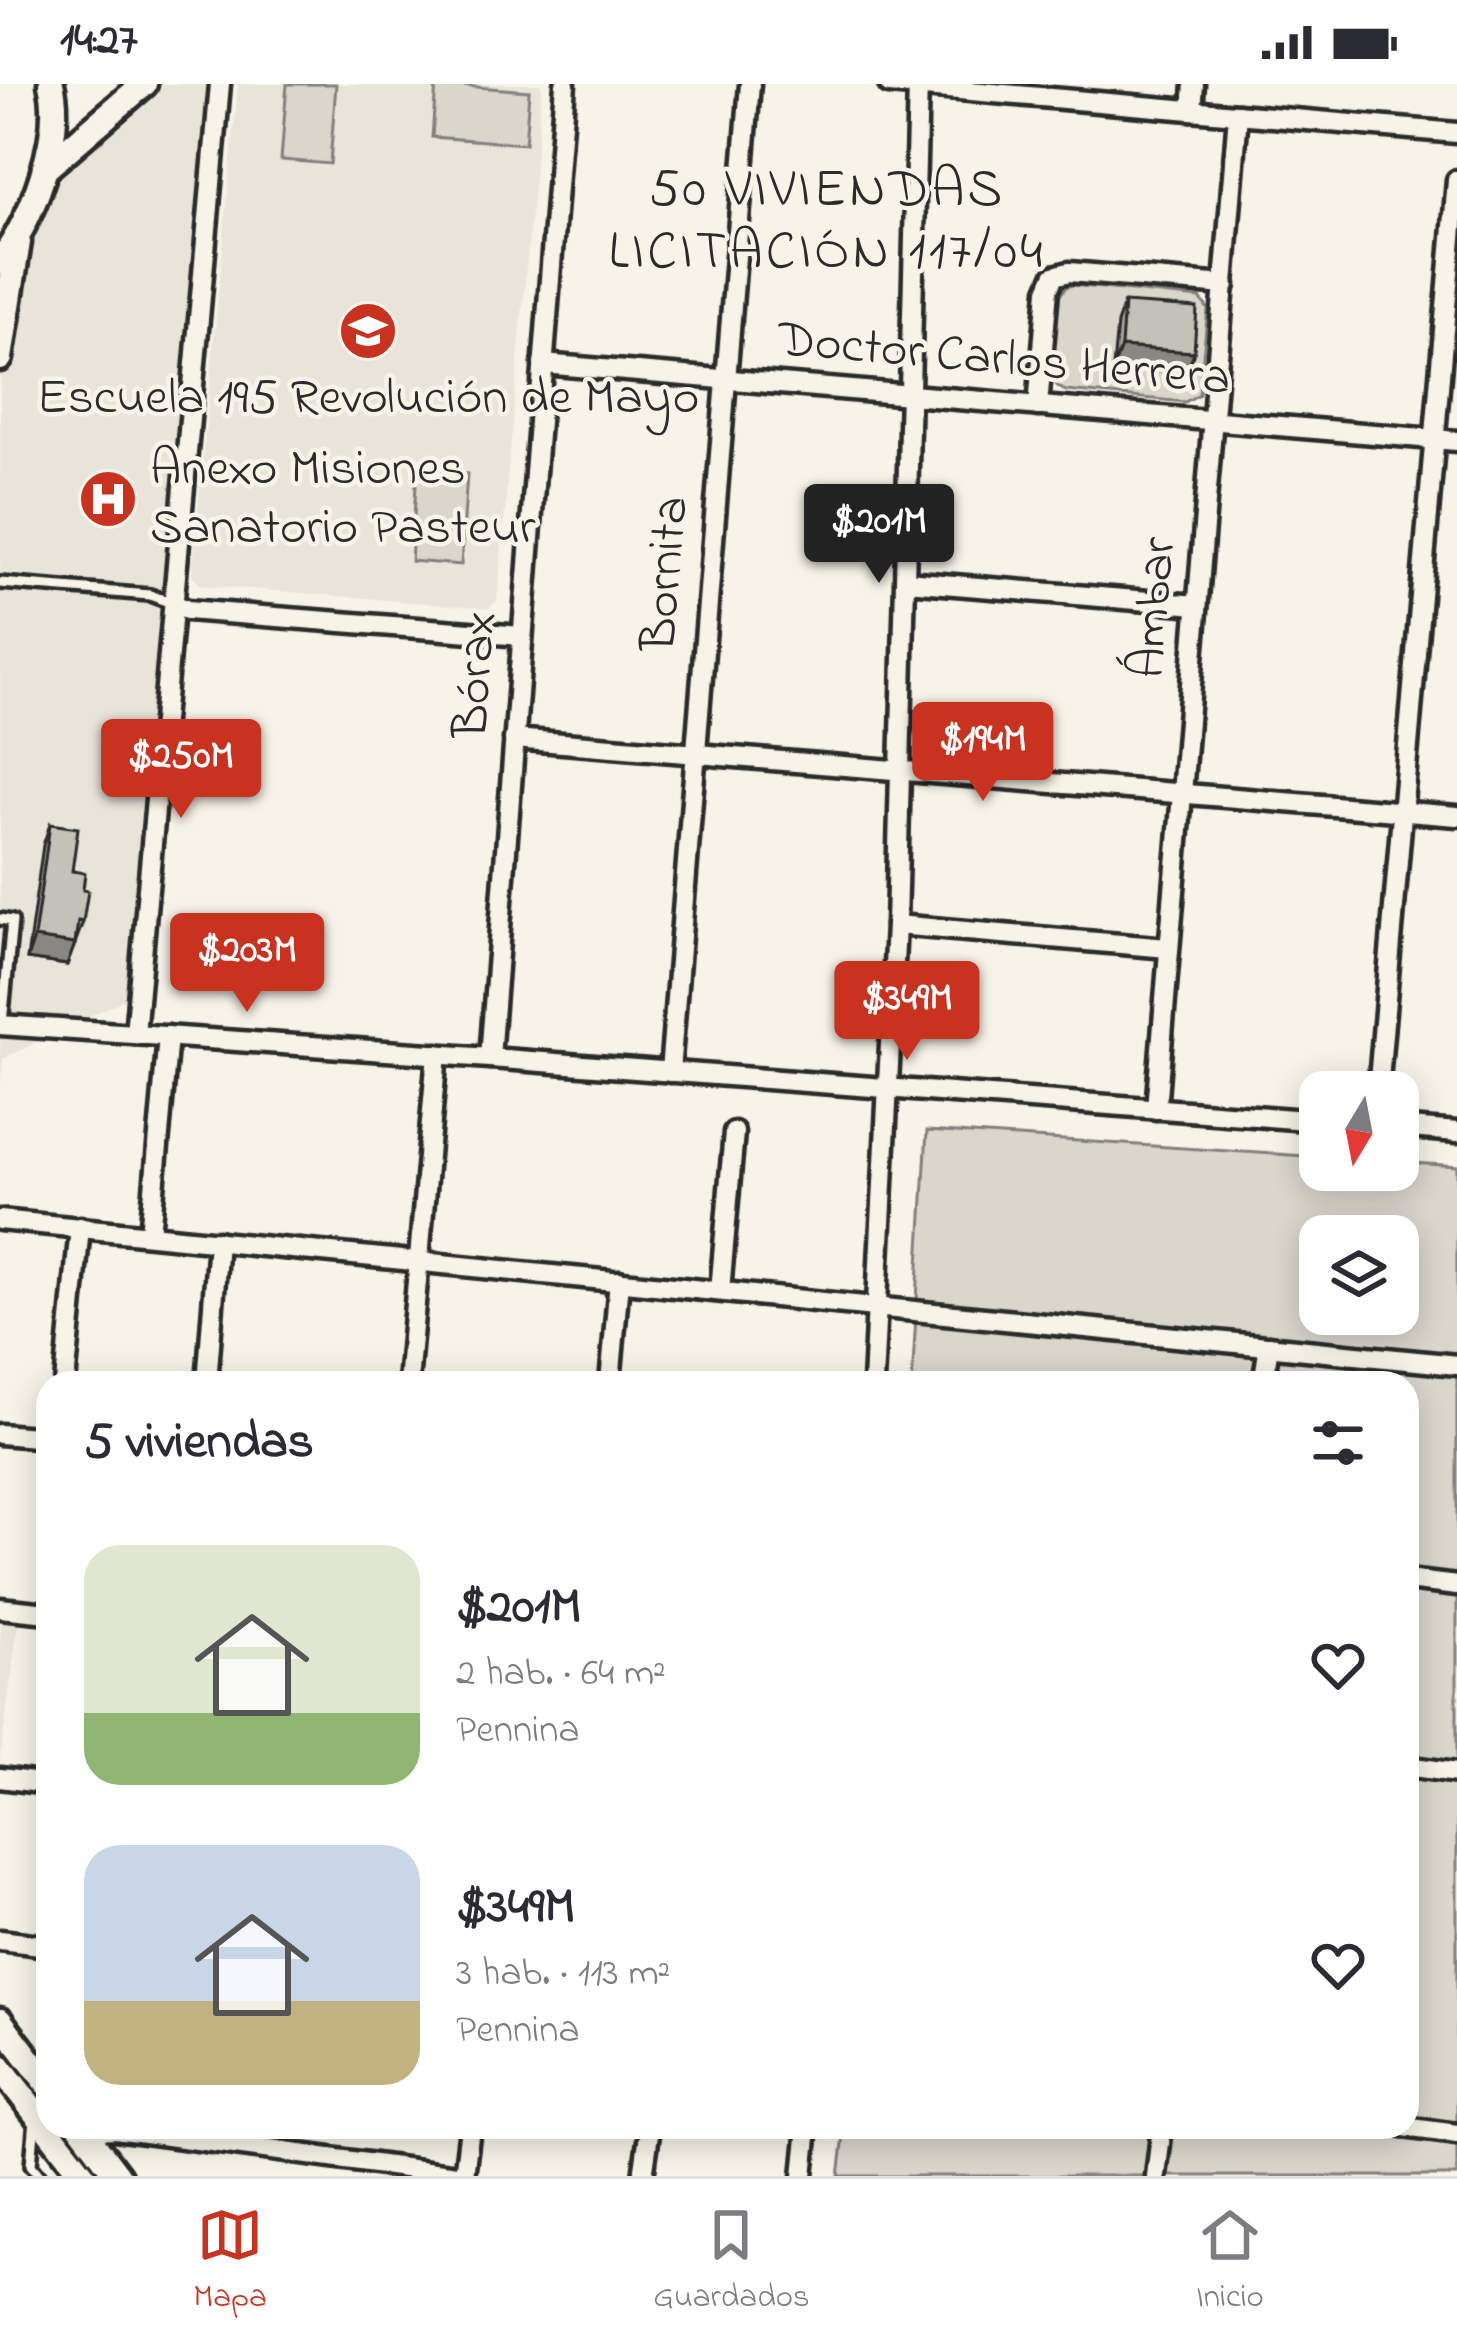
<!DOCTYPE html>
<html lang="es">
<meta charset="utf-8">
<style>
body{margin:0;font-family:"Indie Flower",sans-serif;background:#f2f2f3;color:#2b2b33;height:100vh;display:flex;flex-direction:column;font-size:45px;white-space:nowrap}
*{box-sizing:border-box;margin:0}
p{font-size:39px;color:#7c7c81}
.icon{flex:none;width:66px;height:66px;fill:none;stroke:currentColor;stroke-width:2;stroke-linecap:round;stroke-linejoin:round}
.map{position:relative;flex:1;overflow:hidden}
.side{position:absolute;left:36px;top:1287px;width:1383px;height:768px;display:flex;flex-direction:column;background:#fff;border-radius:36px;box-shadow:0 6px 30px #0003}
.side>*{flex:none}
.needle{width:78px;rotate:190deg}
.tools{position:absolute;left:1299px;top:987px;display:grid;gap:24px}
.tools a{display:grid;place-items:center;width:120px;height:120px;border-radius:24px;background:#fff;box-shadow:0 6px 30px #0003;font-size:60px}
.price{position:absolute;translate:-50% -102px;padding:0 27px;border-radius:12px;background:#c8321e;color:#fff;font-size:39px;line-height:78px;filter:drop-shadow(0 3px 6px #0008)}
.price::after{content:'';position:absolute;left:50%;top:72px;width:36px;height:27px;margin-left:-18px;background:inherit;clip-path:polygon(0 0,100% 0,50% 100%)}
.price.on{background:#222;color:#fff}
ul{padding:0;list-style:none}
li{display:flex;align-items:center;gap:36px;height:300px;padding:0 48px}
li span{display:grid;place-items:center;flex:none;width:336px;height:240px;border-radius:36px;color:#555}
li>.icon{margin-inline-start:auto}
span .icon{width:144px;height:144px;fill:#fffc;stroke-width:1}
li b{font-size:51px}
h2{display:flex;justify-content:space-between;align-items:center;height:144px;padding:0 48px;font-size:51px}
.status{display:flex;justify-content:space-between;align-items:center;height:84px;padding:0 60px;background:#fff;direction:ltr}
.status svg{height:33px;fill:currentColor}
.dock{display:flex;justify-content:space-around;align-items:center;height:168px;border-top:3px solid #e1e1e2;background:#fff;font-size:33px;color:#7c7c81}
.dock a{display:grid;justify-items:center;gap:6px}
.dock .on{color:#c8321e}
.map>svg:first-child{display:block}
.built{fill:#e8e4da}
.green{fill:#dad6cc;stroke:#82807c;stroke-width:3;fill-rule:evenodd}
.lines{fill:none;stroke-linecap:round;stroke-linejoin:round}
.lane-casing{stroke:#2b2b2b;stroke-width:18}
.street-casing{stroke:#2b2b2b;stroke-width:27}
.secondary-casing{stroke:#2b2b2b;stroke-width:33}
.lane{stroke:#f7f3e8;stroke-width:9}
.street{stroke:#f7f3e8;stroke-width:18}
.secondary{stroke:#f7f3e8;stroke-width:24}
.wall{fill:#a9a69f;stroke:#2b2b2b;stroke-width:3}
.shaded-wall{fill:#898782;stroke:#2b2b2b;stroke-width:3}
.building{fill:#c4c1b9;stroke:#2b2b2b;stroke-width:3}
.labels{text-anchor:middle;dominant-baseline:central;stroke-width:9;stroke-linejoin:round;paint-order:stroke}
.street-label{font-size:51px;fill:#2b2b2b;stroke:#f7f3e8}
.poi-label{font-size:51px;fill:#2b2b2b;stroke:#f7f3e8}
.neighbourhood-label{font-size:54px;letter-spacing:3px;fill:#2b2b2b;stroke:#f7f3e8}
</style>
<div class="status"><b>14:27</b><svg viewBox="0 0 49 12"><path d="M0 12V9h3v3zM5 12V6h3v6zM10 12V3h3v9zM15 12V0h3v12zM26 1h20v11H26zM47 4h2v5h-2z"/></svg></div>
<div class="map">
<svg width="1457" height="2092" viewBox="0 0 1457 2092">
<rect width="100%" height="100%" fill="#f7f3e8"/>
<filter id="ink" filterUnits="userSpaceOnUse"><feTurbulence type="fractalNoise" baseFrequency=".00833" numOctaves="2"/><feDisplacementMap in="SourceGraphic" scale="24" xChannelSelector="R" yChannelSelector="G"/><feConvolveMatrix kernelMatrix="1 2 1 2 8 2 1 2 1" color-interpolation-filters="sRGB"/></filter>
<g filter="url(#ink)">
<g class="built">
<polygon points="164,0 209,0 128,913 3,975 0,1003 0,204 23,190 44,117 85,62"/>
<polygon points="238,0 540,0 542,4 497,517 489,524 200,501 192,491"/>
<polygon points="0,1529 19,1535 0,1677"/>
</g>
<g class="green">
<polygon points="287,0 336,0 330,80 281,76"/>
<polygon points="436,0 529,7 525,60 432,53"/>
<path d="M1072 201 1200 214 1208 225 1199 310 1185 318 1066 307C1056 303 1054 299 1052 288L1058 214 1066 203Z"/>
<polygon points="417,386 467,390 461,481 411,477"/>
<path d="M927 1047 1320 1073V1086H1398V1078L1457 1082V2092H839L845 2043H1407V1299H912ZM1320 1152H1398V1230H1320Z"/>
</g>
<g class="lines">
<g class="lane-casing">
<g id="lane">
<polyline points="0,499 150,511 174,520"/>
<polyline points="0,835 12,837 2,939"/>
<polyline points="35,2035 31,2081 40,2092"/>
</g>
</g>
<g class="street-casing">
<g id="street">
<polyline points="889,0 1457,49"/>
<polyline points="1192,26 1194,0"/>
<polyline points="543,280 1457,357"/>
<polyline points="1038,322 1048,206 1054,192 1069,188 1225,201"/>
<polyline points="906,497 1197,521"/>
<polyline points="174,520 187,526 522,552"/>
<polyline points="514,655 1457,732"/>
<polyline points="896,841 1168,864"/>
<polyline points="0,941 490,974 1320,1037"/>
<polyline points="135,950 220,0"/>
<polyline points="490,974 565,0"/>
<path d="M670 988C694 658 724 329 750 0"/>
<polyline points="1378,1008 1457,96"/>
<polyline points="1156,1025 1238,30"/>
<polyline points="1398,1043 1457,1048"/>
<polyline points="0,1136 1457,1281"/>
<polyline points="150,1150 168,952"/>
<polyline points="720,1207 734,1048"/>
<polyline points="65,1299 80,1143"/>
<polyline points="207,1299 218,1157"/>
<polyline points="408,1299 437,970"/>
<polyline points="610,1299 619,1197"/>
<polyline points="873,1299 896,841 918,0"/>
<polyline points="1263,1299 1269,1262"/>
<polyline points="0,1350 48,1354"/>
<polyline points="1407,1496 1457,1502"/>
<polyline points="0,1524 48,1529"/>
<polyline points="1407,1682 1457,1689"/>
<polyline points="0,1694 48,1700"/>
<polyline points="0,1856 48,1862"/>
<polyline points="1404,2043 1457,2050"/>
<polyline points="83,2046 115,2045 464,2092 470,2043"/>
<polyline points="643,2092 650,2043"/>
<polyline points="803,2092 808,2043"/>
<polyline points="1156,2092 1162,2043"/>
</g>
</g>
<g class="secondary-casing">
<g id="secondary">
<polyline points="45,85 144,0"/>
<path d="M0 178C32 136 64 52 51 0"/>
<polyline points="0,274 18,158"/>
<polyline points="0,1937 48,2000"/>
<polyline points="0,1983 84,2092"/>
<polyline points="81,2043 118,2092"/>
</g>
</g>
<use href="#lane" class="lane"/>
<use href="#street" class="street"/>
<use href="#secondary" class="secondary"/>
</g>
<g class="wall">
<polygon points="1124,219 1194,268 1186,289 1113,284 1117,240"/>
<polygon points="50,740 83,806 83,838 67,881 27,875 43,761"/>
</g>
<g class="shaded-wall">
<polygon points="1121,263 1194,268 1186,289 1113,284"/>
<polygon points="34,854 75,860 67,881 27,875"/>
</g>
<g class="building">
<polygon points="1124,219 1197,224 1194,268 1121,263"/>
<polygon points="50,740 78,744 72,787 85,789 83,806 88,807 83,838 78,837 75,860 34,854"/>
</g>
</g>
<defs>
<g id="school-disc" transform="scale(3)"><circle r="9.5" fill="#c8321e" stroke="#f7f3e8"/><path d="M0-5L7-2L0 1L-7-2ZM-4 1L0 2.5L4 1V4Q0 6-4 4Z" fill="#fff"/></g>
<g id="hospital-disc" transform="scale(3)"><circle r="9.5" fill="#c8321e" stroke="#f7f3e8"/><path d="M-5-5h3v3.5h4V-5h3V5h-3V1.5h-4V5h-3Z" fill="#fff"/></g>
</defs>
<g fill-rule="evenodd">
<use href="#school-disc" x="368" y="247"/>
<use href="#hospital-disc" x="108" y="415"/>
</g>
<g class="labels">
<g class="street-label">
<text transform="translate(1004 277) rotate(5)">Doctor Carlos Herrera</text>
<text transform="translate(667 490) rotate(-85)">Bornita</text>
<text transform="translate(1155 524) rotate(-85)">Ámbar</text>
<text transform="translate(477 591) rotate(-86)">Bórax</text>
</g>
<g class="poi-label">
<text x="368" y="315">Escuela 195 Revolución de Mayo</text>
<text x="150" y="386" text-anchor="start">Anexo Misiones<tspan x="150" dy="59">Sanatorio Pasteur</tspan></text>
</g>
<g class="neighbourhood-label">
<text x="827" y="108">50 VIVIENDAS<tspan x="827" dy="62">LICITACIÓN 117/04</tspan></text>
</g>
</g>
</svg>
<div class="tools">
<a><svg class="needle" viewBox="-14 -14 28 28"><path d="M0-13l5 13h-10z" fill="#e53935"/><path d="M0 13l5-13h-10z" fill="#7c7c81"/></svg></a>
<a><svg class="icon" aria-label="layers" viewBox="0 0 24 24"><path d="M12 4l9 5-9 5-9-5zM3 14l9 5 9-5"/></svg></a>
</div>
<b class="price on" style="left:879px;top:502px">$201M</b>
<b class="price" style="left:983px;top:720px">$194M</b>
<b class="price" style="left:181px;top:737px">$250M</b>
<b class="price" style="left:247px;top:931px">$203M</b>
<b class="price" style="left:907px;top:979px">$349M</b>
<section class="side">
<h2>5 viviendas<svg class="icon" aria-label="filters" viewBox="0 0 24 24"><path d="M4 7h16M4 17h16"/><circle cx="9" cy="7" r="2"/><circle cx="15" cy="17" r="2"/></svg></h2>
<ul>
<li><span style="background:linear-gradient(#dfe7d0 70%,#8fb573 0)"><svg class="icon" aria-label="home" viewBox="0 0 24 24"><path d="M3 11l9-7 9 7M6 9v11h12V9"/></svg></span><div><b>$201M</b><p>2 hab. · 64 m²</p><p>Pennina</p></div><svg class="icon" aria-label="heart" viewBox="0 0 24 24"><path d="M12 20l-8-8c-3-5 5-10 8-4 3-6 11-1 8 4z"/></svg></li>
<li><span style="background:linear-gradient(#c9d6e8 65%,#c2b280 0)"><svg class="icon" aria-label="home" viewBox="0 0 24 24"><path d="M3 11l9-7 9 7M6 9v11h12V9"/></svg></span><div><b>$349M</b><p>3 hab. · 113 m²</p><p>Pennina</p></div><svg class="icon" aria-label="heart" viewBox="0 0 24 24"><path d="M12 20l-8-8c-3-5 5-10 8-4 3-6 11-1 8 4z"/></svg></li>
</ul>
</section>
</div>
<nav class="dock">
<a class="on"><svg class="icon" aria-label="map" viewBox="0 0 24 24"><path d="M3 6l6-2 6 2 6-2v14l-6 2-6-2-6 2zM9 4v14M15 6v14"/></svg>Mapa</a>
<a><svg class="icon" aria-label="saved" viewBox="0 0 24 24"><path d="M7 4h10v16l-5-4-5 4z"/></svg>Guardados</a>
<a><svg class="icon" aria-label="home" viewBox="0 0 24 24"><path d="M3 11l9-7 9 7M6 9v11h12V9"/></svg>Inicio</a>
</nav>
